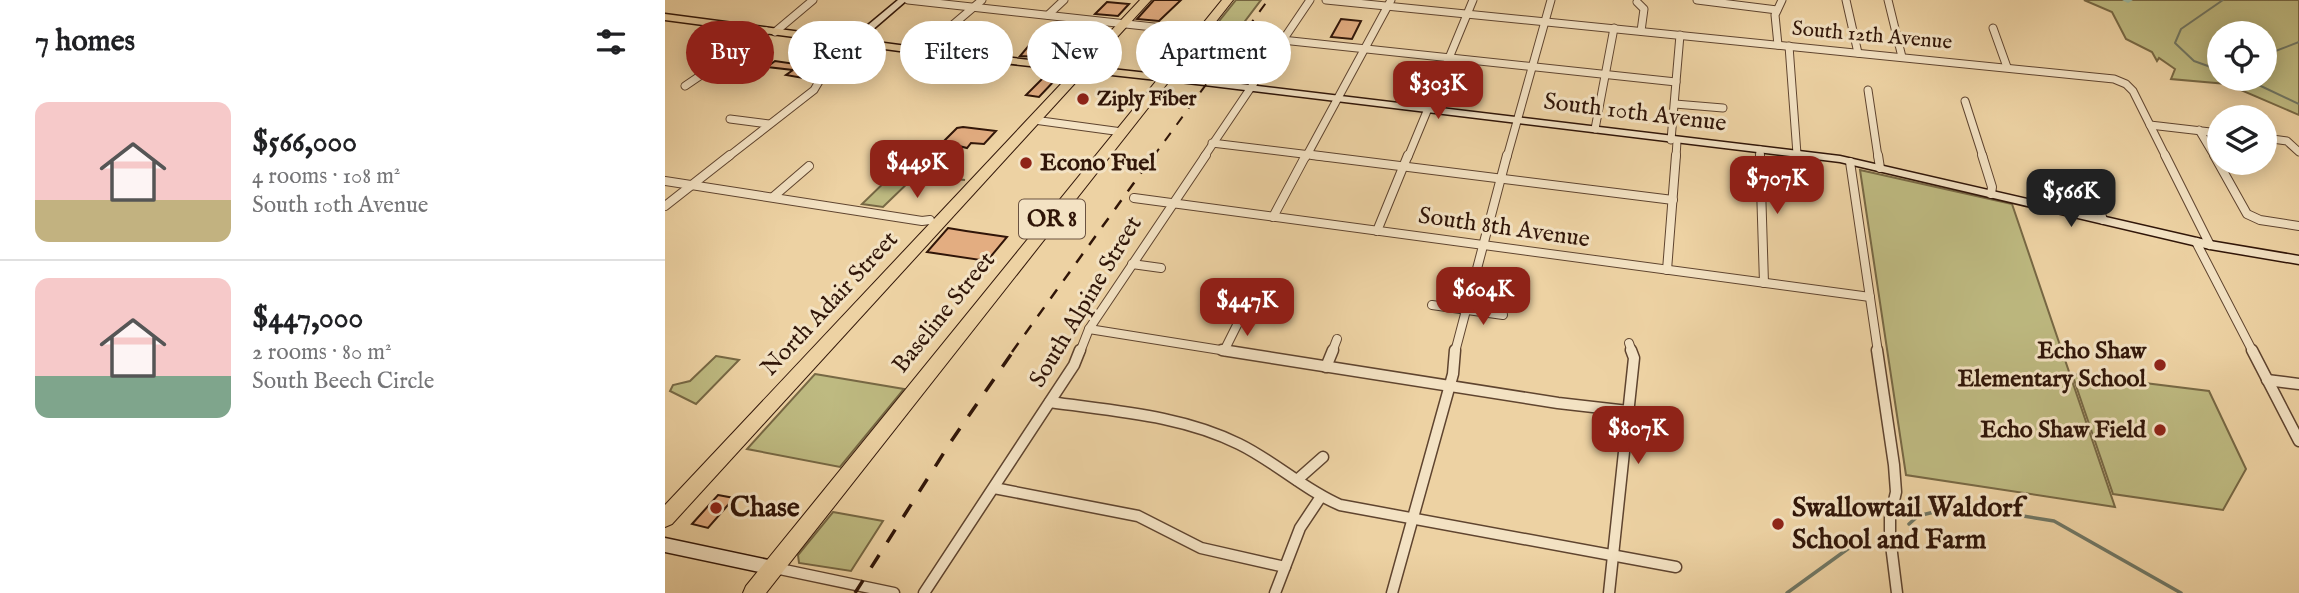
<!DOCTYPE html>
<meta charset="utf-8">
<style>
body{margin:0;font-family:"IM FELL English",serif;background:#f6f6f6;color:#202124;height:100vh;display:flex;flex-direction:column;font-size:26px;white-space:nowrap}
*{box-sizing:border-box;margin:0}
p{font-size:23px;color:#757577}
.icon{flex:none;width:38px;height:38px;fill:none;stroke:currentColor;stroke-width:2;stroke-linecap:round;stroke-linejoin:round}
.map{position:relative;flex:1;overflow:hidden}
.details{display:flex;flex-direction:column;background:#fff;width:665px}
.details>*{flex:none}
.hud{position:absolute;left:21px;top:21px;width:665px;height:63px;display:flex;gap:14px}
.buttons{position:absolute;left:1542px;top:21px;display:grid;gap:14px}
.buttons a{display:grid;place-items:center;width:70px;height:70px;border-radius:50%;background:#fff;box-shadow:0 4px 18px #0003;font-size:35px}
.price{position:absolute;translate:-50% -60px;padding:0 16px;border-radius:14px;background:#8f2418;color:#fff;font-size:23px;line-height:46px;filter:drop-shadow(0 2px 4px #0008)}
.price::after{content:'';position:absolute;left:50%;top:42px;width:21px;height:16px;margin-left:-10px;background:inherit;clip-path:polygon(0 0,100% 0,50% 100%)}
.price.selected{background:#222;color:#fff}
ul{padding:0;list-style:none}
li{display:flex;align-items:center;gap:21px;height:175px;padding:0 35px}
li+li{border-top:2px solid #e0e0e0}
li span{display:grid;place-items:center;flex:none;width:196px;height:140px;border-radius:14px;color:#555}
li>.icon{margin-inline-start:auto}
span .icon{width:84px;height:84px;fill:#fffc;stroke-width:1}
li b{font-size:30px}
h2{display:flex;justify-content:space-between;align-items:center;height:84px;padding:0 35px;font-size:30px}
.pill{padding:0 24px;border-radius:32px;background:#fff;box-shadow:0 4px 18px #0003;font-size:24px;line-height:63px}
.pill.selected{background:#8f2418;color:#fff}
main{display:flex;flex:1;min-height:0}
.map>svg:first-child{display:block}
.green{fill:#beba81;stroke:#776844;stroke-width:2;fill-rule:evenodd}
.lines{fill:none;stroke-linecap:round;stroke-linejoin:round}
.stream-far1{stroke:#707764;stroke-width:2}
.stream{stroke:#707764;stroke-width:3.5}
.river{fill:#9ab8a2;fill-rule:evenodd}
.building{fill:#e3ad81;stroke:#301508;stroke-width:2}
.street-far2-casing{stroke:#5f442f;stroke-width:9}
.street-far1-casing{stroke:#5f442f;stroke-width:10}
.street-casing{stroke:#5f442f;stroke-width:13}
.secondary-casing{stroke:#301508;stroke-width:3}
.primary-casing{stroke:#301508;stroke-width:3}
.highway-casing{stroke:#301508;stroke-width:2}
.street-far2{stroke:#f3e2c3;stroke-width:7}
.street-far1{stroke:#f3e2c3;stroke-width:8}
.street{stroke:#f3e2c3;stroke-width:10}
.secondary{fill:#f3e2c3;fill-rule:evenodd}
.primary{fill:#edd2a3;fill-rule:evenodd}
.highway{fill:#edd2a3;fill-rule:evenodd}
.rail-far2{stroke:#301508;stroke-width:2;stroke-dasharray:10 10;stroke-linecap:butt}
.rail-far1{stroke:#301508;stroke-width:2.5;stroke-dasharray:11 11;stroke-linecap:butt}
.rail{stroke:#301508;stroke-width:3.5;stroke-dasharray:15 15;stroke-linecap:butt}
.poi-dot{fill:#8f2418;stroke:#f3e2c3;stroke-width:2.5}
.labels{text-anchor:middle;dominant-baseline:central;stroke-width:6;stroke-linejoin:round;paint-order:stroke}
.far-street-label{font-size:21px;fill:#301508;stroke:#f3e2c3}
.far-poi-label{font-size:21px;font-weight:bold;fill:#301508;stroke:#f3e2c3;text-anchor:start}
.shield{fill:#f3e2c3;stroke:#6a5240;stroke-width:2}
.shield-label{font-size:23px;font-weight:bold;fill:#301508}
.street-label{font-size:24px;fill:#301508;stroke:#f3e2c3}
.poi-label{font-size:24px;font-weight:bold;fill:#301508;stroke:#f3e2c3;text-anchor:end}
.near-poi-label{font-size:28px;font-weight:bold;fill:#301508;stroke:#f3e2c3;text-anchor:start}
</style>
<main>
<section class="details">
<h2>7 homes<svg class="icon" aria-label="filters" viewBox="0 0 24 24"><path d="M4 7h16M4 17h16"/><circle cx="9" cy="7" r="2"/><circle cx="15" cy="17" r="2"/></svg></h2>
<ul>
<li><span style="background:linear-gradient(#f6c9c9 70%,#c2b280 0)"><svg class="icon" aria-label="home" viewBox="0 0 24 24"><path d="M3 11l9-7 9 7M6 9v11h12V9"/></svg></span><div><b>$566,000</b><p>4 rooms · 108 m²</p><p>South 10th Avenue</p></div></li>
<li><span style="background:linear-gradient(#f6c9c9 70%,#7fa58c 0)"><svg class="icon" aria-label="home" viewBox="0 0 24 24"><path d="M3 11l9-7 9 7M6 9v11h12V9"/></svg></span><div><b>$447,000</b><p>2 rooms · 80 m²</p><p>South Beech Circle</p></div></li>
</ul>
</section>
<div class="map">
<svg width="1634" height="593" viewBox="0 0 1634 593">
<rect width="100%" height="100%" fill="#edd2a3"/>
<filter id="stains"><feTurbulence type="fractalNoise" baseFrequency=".00286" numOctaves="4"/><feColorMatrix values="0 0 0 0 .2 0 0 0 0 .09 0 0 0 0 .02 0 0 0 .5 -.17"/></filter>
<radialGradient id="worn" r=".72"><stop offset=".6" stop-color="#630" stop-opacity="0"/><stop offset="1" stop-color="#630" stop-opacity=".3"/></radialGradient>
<g class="green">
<polygon points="571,0 596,0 571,33 547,30"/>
<path d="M1419 0H1634V115L1562 84 1506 79 1510 69 1494 58 1492 61 1487 52 1461 39 1447 12ZM1554 33H1600V79H1554Z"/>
<polygon points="1195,170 1347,204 1450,507 1241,475"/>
<polygon points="231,171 300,180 251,175 218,207 197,204"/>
<polygon points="51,356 74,360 31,404 5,391 8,385 25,381"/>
<polygon points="150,374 239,389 175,467 82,449"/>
<polygon points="1407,374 1544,391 1581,469 1558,510 1448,494"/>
<polygon points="168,512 218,521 186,571 134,563 133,555"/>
</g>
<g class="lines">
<g class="stream-far1">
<polyline points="1600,55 1634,42"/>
<polyline points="1554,70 1529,61 1510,43 1516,29 1558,0"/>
<polyline points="1581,79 1634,104"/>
</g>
<g class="stream">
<polyline points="1244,524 1253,516 1285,508 1309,508 1389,521 1516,593"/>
<polyline points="1122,593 1184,548"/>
</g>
<polygon class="river" points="1457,0 1468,0 1463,3"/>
</g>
<g class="building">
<polygon points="489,0 516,0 494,21 472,19"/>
<polygon points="442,2 464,4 453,16 430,14"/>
<polygon points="676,19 696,21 687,39 666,37"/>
<polygon points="366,43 386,45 374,57 355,56"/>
<polygon points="150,55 165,56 138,78 121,75 128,70 102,67 110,61 137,65"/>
<polygon points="378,78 391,79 374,97 361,95"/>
<polygon points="298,127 331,131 319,144 306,143 302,148 278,142 292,128"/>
<polygon points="283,228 301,231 342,237 322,261 262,252"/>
<polygon points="53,495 69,498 43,528 27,524"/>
</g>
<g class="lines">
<g class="street-far2-casing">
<g id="street-far2">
<polyline points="243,0 570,36"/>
<polyline points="661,0 1449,79 1461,84 1468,91 1501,157"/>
<polyline points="1032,0 1112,10"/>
<polyline points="1181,0 1193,53"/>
<polyline points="1223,0 1237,57"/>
<polyline points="972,2 979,9 976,31"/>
<polyline points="383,15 399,0"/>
<polyline points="1328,28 1342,67"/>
<polyline points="110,32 148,0"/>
<polyline points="617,40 1011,82"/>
<polyline points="1113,45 1110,15 1117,0"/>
<polyline points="1124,46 1132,154"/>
<polyline points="257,51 317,0"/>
<polyline points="20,86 101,31"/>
<polyline points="1203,90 1213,157"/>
<polyline points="1300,101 1318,157"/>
<polyline points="1010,104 1058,108"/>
<polyline points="65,119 104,124"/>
<polyline points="369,120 457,132"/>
<polyline points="1485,125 1554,133"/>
<polyline points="930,129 949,28"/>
<polyline points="1534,130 1550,157"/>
<polyline points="1600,138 1622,141 1634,152"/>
<polyline points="1006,140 1015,35"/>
<polyline points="547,143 662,157"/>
<polyline points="1095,150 1095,157"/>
<polyline points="63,157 149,90 162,68 188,42"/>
<polyline points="539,157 645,0"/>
<polyline points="641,157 726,0"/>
<polyline points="743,157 808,0"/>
<polyline points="842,157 886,0"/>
<polyline points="1011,157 1012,141"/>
</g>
</g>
<g class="street-far1-casing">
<g id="street-far1">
<polyline points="647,155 1008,200"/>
<polyline points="1095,155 1099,283"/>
<polyline points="1213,155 1215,168"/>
<polyline points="1317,155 1327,187 1326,194"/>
<polyline points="1500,155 1545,245"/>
<polyline points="1549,155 1582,214 1595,220 1634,226"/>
<polyline points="1185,162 1213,352"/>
<polyline points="0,181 257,221 265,220"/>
<polyline points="1427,186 1438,220"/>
<polyline points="108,197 144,166"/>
<polyline points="469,198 1205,297"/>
<polyline points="0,206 65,155"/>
<polyline points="608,217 641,155"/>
<polyline points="712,231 743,155"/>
<polyline points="1531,242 1588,352"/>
<polyline points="467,264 496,268"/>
<polyline points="1002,270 1011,155"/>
<polyline points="767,305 838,315"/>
<polyline points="424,329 568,352"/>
<polyline points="964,343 967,352"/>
<polyline points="559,351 579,311"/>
<polyline points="415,352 424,329 541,155"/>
<polyline points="667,352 672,339"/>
<polyline points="790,352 842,155"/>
</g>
</g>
<g class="street-casing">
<g id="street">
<polyline points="557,350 893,403 963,411"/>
<polyline points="1212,350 1229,465 1231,492 1225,518 1225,537 1232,593"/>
<polyline points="1587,350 1634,441"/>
<polyline points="661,367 668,350"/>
<polyline points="1602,380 1634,384"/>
<path d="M385 402C448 411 516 415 574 444 609 461 638 489 675 505L1011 567"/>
<polyline points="632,480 658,457"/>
<polyline points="329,488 473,516 536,548 620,567"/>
<polyline points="110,568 229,593"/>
<polyline points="259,593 409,365 415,350"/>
<polyline points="610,593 635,528 655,498"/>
<polyline points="727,593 788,374 790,350"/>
<polyline points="944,593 969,358 966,350"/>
</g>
</g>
<g class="secondary-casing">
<g id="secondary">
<polygon points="233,0 242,0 191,44 185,44 185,40"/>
<polygon points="501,75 1175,156 1545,241 1634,256 1634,264 1545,249 1175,162 498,80 496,78"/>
<polygon points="0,538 108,561 114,563 116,568 114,573 108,575 0,552"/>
</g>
</g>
<g class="primary-casing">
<polygon id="primary" points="0,14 257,48 501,75 506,78 501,81 257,54 0,20"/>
</g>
<g class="highway-casing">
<g id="highway">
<polygon points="475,0 486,0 7,524 0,527 0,505"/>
<polygon points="557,0 568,0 101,593 78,593 81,586"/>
</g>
</g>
<use href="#street-far2" class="street-far2"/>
<use href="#street-far1" class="street-far1"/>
<use href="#street" class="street"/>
<use href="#secondary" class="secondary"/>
<use href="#primary" class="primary"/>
<use href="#highway" class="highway"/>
<polyline class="rail-far2" points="488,157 603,0"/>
<polyline class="rail-far1" points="347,352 489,155"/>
<polyline class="rail" points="190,593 287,440 349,350"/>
</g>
<g class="poi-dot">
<circle cx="418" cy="99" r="7"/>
<circle cx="361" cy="163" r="7"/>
<circle cx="1495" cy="365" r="7"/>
<circle cx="1495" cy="430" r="7"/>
<circle cx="51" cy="508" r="7"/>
<circle cx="1113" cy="524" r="7"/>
</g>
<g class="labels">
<g class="far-street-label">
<text transform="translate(1207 36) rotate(5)">South 12th Avenue</text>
</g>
<g class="far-poi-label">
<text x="432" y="99">Ziply Fiber</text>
</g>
<rect class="shield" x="354" y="199.5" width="66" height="39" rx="5"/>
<g class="shield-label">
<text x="387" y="219">OR 8</text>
</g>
<g class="street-label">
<text transform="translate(970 113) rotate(7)">South 10th Avenue</text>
<text transform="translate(839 228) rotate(8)">South 8th Avenue</text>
<text transform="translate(421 302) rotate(-59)">South Alpine Street</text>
<text transform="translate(165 304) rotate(-47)">North Adair Street</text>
<text transform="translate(279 313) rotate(-51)">Baseline Street</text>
</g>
<g class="poi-label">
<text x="375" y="163" text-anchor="start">Econo Fuel</text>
<text x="1481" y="351">Echo Shaw<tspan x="1481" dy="28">Elementary School</tspan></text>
<text x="1481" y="430">Echo Shaw Field</text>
</g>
<g class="near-poi-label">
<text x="65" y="508">Chase</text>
<text x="1127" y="508">Swallowtail Waldorf<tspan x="1127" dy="32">School and Farm</tspan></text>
</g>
</g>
<rect width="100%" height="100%" filter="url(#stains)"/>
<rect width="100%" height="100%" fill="url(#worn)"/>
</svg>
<div class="buttons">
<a><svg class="icon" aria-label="locate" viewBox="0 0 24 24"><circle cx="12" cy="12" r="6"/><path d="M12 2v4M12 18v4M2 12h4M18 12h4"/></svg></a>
<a><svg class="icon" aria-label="layers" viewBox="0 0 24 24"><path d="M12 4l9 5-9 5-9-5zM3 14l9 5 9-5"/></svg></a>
</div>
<b class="price" style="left:773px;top:121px">$303K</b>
<b class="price" style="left:252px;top:200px">$449K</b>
<b class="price" style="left:1112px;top:216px">$707K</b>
<b class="price selected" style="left:1406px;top:229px">$566K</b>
<b class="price" style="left:818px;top:327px">$604K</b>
<b class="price" style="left:582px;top:338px">$447K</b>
<b class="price" style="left:973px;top:466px">$807K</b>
<div class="hud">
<a class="pill selected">Buy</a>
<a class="pill">Rent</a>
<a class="pill">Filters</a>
<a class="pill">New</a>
<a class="pill">Apartment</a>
</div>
</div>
</main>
